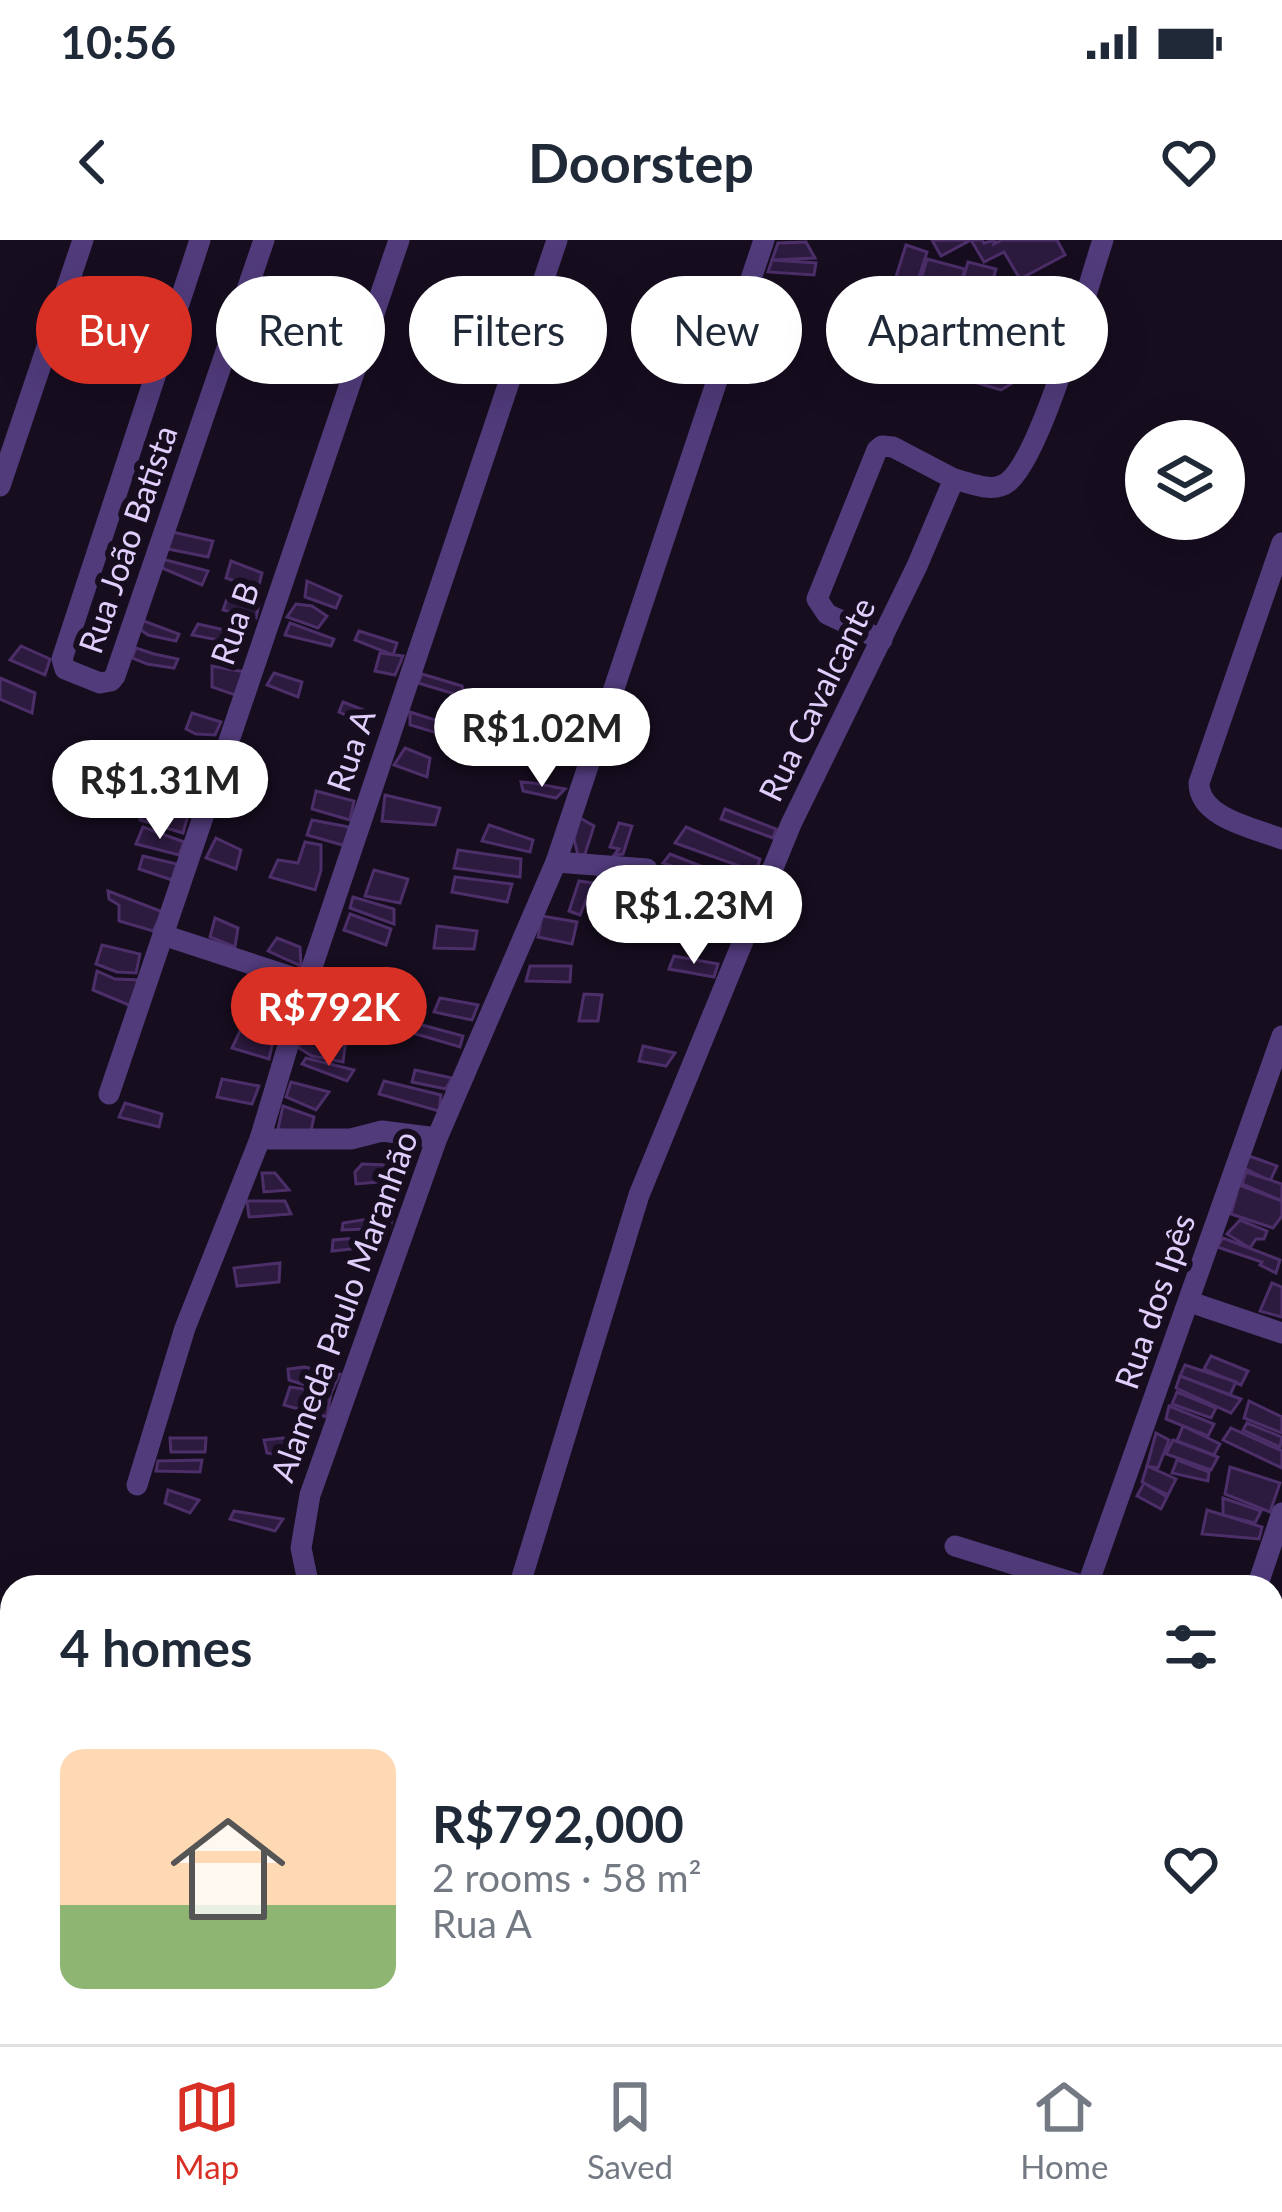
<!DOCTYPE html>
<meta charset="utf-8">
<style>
body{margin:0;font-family:Lato,sans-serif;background:#f2f2f3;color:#1f2937;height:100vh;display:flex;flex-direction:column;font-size:45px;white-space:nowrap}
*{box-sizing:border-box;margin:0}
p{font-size:39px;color:#747a83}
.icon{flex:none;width:66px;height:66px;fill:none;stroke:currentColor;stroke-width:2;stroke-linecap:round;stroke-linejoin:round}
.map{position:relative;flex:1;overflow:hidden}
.panel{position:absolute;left:0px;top:1335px;width:1284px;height:471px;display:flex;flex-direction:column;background:#fff;border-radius:36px 36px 0 0;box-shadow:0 12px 48px #0002}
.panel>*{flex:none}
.top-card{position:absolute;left:36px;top:36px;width:1212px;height:108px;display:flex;gap:24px}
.controls{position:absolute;left:1125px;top:180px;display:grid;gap:24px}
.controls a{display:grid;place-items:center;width:120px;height:120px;border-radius:50%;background:#fff;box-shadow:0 12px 48px #0002;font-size:60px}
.price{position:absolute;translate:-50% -102px;padding:0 27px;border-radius:42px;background:#fff;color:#222;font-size:39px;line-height:78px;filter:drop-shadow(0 3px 6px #0008)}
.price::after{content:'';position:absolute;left:50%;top:72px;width:36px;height:27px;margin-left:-18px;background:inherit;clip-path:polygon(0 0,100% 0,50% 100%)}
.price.active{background:#d93025;color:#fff}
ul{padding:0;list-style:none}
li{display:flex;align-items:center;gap:36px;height:300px;padding:0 60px}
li+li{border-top:3px solid #e0e1e3}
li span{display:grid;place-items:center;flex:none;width:336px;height:240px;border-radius:24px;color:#555}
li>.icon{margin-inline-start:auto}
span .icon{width:144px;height:144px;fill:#fffc;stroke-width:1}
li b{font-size:51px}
h2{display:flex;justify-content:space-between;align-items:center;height:144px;padding:0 60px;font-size:51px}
.chip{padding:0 42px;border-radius:54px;background:#fff;box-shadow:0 12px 48px #0002;font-size:42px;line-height:108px}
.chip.active{background:#d93025;color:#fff}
.status{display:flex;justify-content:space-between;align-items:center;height:84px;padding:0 60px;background:#fff;direction:ltr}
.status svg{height:33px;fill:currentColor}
header{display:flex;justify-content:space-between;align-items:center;height:156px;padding:0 60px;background:#fff;font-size:54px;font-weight:700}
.menu{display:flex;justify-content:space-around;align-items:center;height:168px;border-top:3px solid #e0e1e3;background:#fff;font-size:33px;color:#747a83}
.menu a{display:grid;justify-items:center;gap:6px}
.menu .active{color:#d93025}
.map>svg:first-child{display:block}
.building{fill:#2d1a3f;stroke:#4c2e69;stroke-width:3}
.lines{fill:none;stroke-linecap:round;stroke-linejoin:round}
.minor{stroke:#513b7b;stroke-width:21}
.labels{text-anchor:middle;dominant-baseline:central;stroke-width:12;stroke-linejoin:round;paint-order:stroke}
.street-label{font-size:33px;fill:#e1cefc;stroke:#160d1f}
</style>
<div class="status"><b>10:56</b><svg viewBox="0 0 49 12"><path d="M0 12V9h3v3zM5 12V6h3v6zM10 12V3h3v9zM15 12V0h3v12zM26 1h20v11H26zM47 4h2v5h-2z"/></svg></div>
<header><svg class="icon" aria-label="back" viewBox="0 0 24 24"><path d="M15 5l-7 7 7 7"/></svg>Doorstep<svg class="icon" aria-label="heart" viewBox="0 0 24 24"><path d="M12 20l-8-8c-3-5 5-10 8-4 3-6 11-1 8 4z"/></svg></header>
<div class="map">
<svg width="1282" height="1804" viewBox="0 0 1282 1804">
<rect width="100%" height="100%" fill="#160d1f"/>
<g class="building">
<polygon points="932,0 982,0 984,3 995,0 994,4 1002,0 1057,0 1065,15 1020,39 1004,12 984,22 971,0 941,16"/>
<polygon points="806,2 815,18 772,20 778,3"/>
<polygon points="906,5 927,12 915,50 894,43"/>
<polygon points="927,19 965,29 957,57 919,46"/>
<polygon points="772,20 816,23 814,35 768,32"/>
<polygon points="968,22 996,29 983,74 955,67"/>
<polygon points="995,37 1037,48 1027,78 986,68"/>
<polygon points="916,59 933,84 992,103 1019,88 1041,126 1001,150 906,122 880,84"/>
<polygon points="168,291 213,301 208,317 168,309"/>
<polygon points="162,319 208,331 202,345 162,328"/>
<polygon points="231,321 262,333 258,349 226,338"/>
<polygon points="307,341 341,356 336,368 305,357"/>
<polygon points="227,359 259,364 256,378 223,370"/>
<polygon points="296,364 312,366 327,376 318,388 287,377"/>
<polygon points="141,380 179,394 176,401 148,395 137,387"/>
<polygon points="290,383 334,399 331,406 285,395"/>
<polygon points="198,384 246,395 244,405 192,395"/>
<polygon points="359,391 397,403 393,415 355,400"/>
<polygon points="21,406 50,419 45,435 10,420"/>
<polygon points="136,408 154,414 178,419 174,428 147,424 132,418"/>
<polygon points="380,413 403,416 395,435 375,431"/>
<polygon points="212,426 245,432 235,455 212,447"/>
<polygon points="274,433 302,442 298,457 267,445"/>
<polygon points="422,434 462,446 465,457 418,443"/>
<polygon points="0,438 35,453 32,473 0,459"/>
<polygon points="343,462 374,474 368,485 339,472"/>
<polygon points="410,472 476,493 474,508 471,503 410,485"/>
<polygon points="192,473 221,482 215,495 196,494 186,489"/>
<polygon points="498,492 573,503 566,520 498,510"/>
<polygon points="405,508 430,518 427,537 394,525"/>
<polygon points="175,515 209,524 203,548 173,539"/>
<polygon points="521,542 533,543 565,549 556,558 523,551"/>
<polygon points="316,551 354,561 350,580 312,569"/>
<polygon points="385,555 440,568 435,585 382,581"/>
<polygon points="142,562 188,575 183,593 140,580"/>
<polygon points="725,569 776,589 773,598 721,579"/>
<polygon points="580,578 594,586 585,614 578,615 574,599"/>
<polygon points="312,580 349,587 346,606 307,595"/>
<polygon points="619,583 632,586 623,614 614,615 619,609 610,607"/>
<polygon points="489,585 533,600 530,612 482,601"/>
<polygon points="143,587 184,602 179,615 136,604"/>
<polygon points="686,587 760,619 756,632 675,603"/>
<polygon points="216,598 241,610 236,629 206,618"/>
<polygon points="305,602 321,605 321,630 315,650 270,637 278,620 298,623"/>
<polygon points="458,610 521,619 520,637 454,628"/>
<polygon points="670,614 749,645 747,653 663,623"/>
<polygon points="143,616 177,624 172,640 139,629"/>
<polygon points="374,630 408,639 400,663 365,656"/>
<polygon points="598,636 612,643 600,673 591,669"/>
<polygon points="455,637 512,644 507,662 452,652"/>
<polygon points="640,637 652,643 642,673 629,668"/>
<polygon points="622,638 633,642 624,674 610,669"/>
<polygon points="579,641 593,643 580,675 569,671"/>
<polygon points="718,648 752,663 743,676 712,668"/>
<polygon points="108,651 163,672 153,691 119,681 119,665 109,659"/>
<polygon points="353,657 394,669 394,684 350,668"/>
<polygon points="350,674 391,689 386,705 344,690"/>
<polygon points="542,676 577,682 572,704 538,697"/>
<polygon points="215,678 238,688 235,707 210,697"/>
<polygon points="437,686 477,691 474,709 434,708"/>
<polygon points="277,698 300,707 301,726 268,711"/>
<polygon points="102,705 140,714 136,733 117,732 96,724"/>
<polygon points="674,716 718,724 714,737 669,729"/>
<polygon points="530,726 571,726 570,742 526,741"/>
<polygon points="97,731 115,739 140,740 131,766 93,750"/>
<polygon points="324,748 369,765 363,780 313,769"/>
<polygon points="584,754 602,755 598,781 579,781"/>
<polygon points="440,758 478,765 472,780 434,772"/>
<polygon points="316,779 334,780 359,788 354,797 309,789"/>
<polygon points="415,783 463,796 460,807 416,794"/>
<polygon points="240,791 273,801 269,819 232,808"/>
<polygon points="299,794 345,806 343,822 312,816 299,808"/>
<polygon points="643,806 675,813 666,826 639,821"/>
<polygon points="306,818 354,830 347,841 302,824"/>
<polygon points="415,830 452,838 446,849 412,842"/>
<polygon points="222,839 259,846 252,864 217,857"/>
<polygon points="384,841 441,855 439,871 379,854"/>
<polygon points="291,842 329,852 316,870 286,857"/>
<polygon points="125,863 162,874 159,887 119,877"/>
<polygon points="283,866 314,877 309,899 278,889"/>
<polygon points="1249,916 1277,926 1270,941 1242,927"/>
<polygon points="362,924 386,925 391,941 356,944 355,932"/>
<polygon points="1246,932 1282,944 1282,961 1242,944"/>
<polygon points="262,933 275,933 289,950 264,952"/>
<polygon points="1239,945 1282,961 1282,976 1273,988 1231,974"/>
<polygon points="247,961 285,961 291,974 249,977"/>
<polygon points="393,975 390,988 342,990 343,983"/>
<polygon points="1240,980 1267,991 1264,999 1256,999 1250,1008 1227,994"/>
<polygon points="370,997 371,1007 332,1011 333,1000"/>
<polygon points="1223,998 1280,1020 1276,1033 1260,1025 1262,1022 1217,1007"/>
<polygon points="280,1023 279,1042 237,1046 234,1028"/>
<polygon points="1272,1043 1282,1047 1282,1077 1260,1071"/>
<polygon points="1211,1116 1248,1131 1241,1145 1204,1129"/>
<polygon points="1185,1125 1236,1142 1230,1155 1180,1136"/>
<polygon points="304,1127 340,1134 331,1153 289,1140 288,1129"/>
<polygon points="1180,1136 1230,1155 1241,1159 1231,1173 1176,1148"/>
<polygon points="290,1147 331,1153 327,1177 284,1165"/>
<polygon points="1177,1152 1216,1168 1211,1178 1172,1164"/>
<polygon points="1249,1161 1282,1177 1282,1193 1244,1178"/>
<polygon points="1169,1166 1214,1184 1208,1196 1166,1179"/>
<polygon points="1247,1183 1282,1197 1280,1207 1243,1190"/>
<polygon points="1183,1186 1220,1204 1214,1215 1177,1201"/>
<polygon points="1231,1188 1282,1211 1282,1228 1223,1200"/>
<polygon points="1156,1193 1169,1200 1158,1228 1147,1226"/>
<polygon points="170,1198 206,1198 205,1212 171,1212"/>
<polygon points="283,1198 303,1203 299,1218 267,1213 264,1200"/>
<polygon points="1173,1200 1218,1217 1211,1230 1166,1214"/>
<polygon points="202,1220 200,1232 156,1231 158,1221"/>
<polygon points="1177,1220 1209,1232 1208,1241 1172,1233"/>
<polygon points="1147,1226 1176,1239 1168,1255 1142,1242"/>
<polygon points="1230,1227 1280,1243 1270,1272 1225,1254"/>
<polygon points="1144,1243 1167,1257 1161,1269 1137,1256"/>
<polygon points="168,1250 199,1260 190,1273 165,1263"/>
<polygon points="1223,1258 1261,1271 1255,1283 1223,1275"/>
<polygon points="1207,1270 1262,1287 1259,1299 1202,1294"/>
<polygon points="234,1271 283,1279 275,1291 230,1279"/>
</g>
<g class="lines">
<g class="minor">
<polyline points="200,0 62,419 65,429 100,443 111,441 115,436 264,0"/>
<polyline points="0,246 83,0"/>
<path d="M1282 303 1199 543C1199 578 1254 588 1282 599"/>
<polyline points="882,400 827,374 817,359 877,210 882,206 893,207 954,239"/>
<polyline points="556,622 647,629"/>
<polyline points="163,695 307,742"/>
<polyline points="109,854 399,0"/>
<polyline points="260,899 351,899 382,891 437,898"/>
<polyline points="1190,1062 1282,1093"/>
<polyline points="137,1245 185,1088 260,899 307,742 557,0"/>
<polyline points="955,1306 1087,1347"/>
<polyline points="309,1347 301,1308 310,1255 437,898 556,622 764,0"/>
<path d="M519 1347 639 955 791 584 917 326 954 239C971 243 993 254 1008 242 1042 215 1087 48 1103 0"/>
<polyline points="1087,1347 1282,796"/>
<polyline points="1257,1347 1282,1273"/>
<polyline points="227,1804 229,1794"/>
<polyline points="378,1804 381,1794"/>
<polyline points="774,1804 779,1800 791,1804"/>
<polyline points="930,1804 933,1794"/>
<polyline points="1098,1804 1102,1794"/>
</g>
</g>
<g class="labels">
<g class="street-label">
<text transform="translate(127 299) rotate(-71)">Rua João Batista</text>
<text transform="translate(234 383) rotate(-71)">Rua B</text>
<text transform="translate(816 459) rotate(-64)">Rua Cavalcante</text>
<text transform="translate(350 510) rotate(-71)">Rua A</text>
<text transform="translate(1154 1061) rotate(-71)">Rua dos Ipês</text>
<text transform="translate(343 1066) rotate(-70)">Alameda Paulo Maranhão</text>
</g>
</g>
</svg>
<div class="controls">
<a><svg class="icon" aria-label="layers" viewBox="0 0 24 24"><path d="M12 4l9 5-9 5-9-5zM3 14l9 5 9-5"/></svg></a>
</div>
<b class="price" style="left:542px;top:550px">R$1.02M</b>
<b class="price" style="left:160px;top:602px">R$1.31M</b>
<b class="price" style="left:694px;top:727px">R$1.23M</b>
<b class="price active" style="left:329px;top:829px">R$792K</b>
<div class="top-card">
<a class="chip active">Buy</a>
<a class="chip">Rent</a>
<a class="chip">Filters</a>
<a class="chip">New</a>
<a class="chip">Apartment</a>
</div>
<section class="panel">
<h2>4 homes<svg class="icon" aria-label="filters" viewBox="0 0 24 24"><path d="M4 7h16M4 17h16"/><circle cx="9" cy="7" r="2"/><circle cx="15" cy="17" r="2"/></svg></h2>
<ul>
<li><span style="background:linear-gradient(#ffd9b3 65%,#8fb573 0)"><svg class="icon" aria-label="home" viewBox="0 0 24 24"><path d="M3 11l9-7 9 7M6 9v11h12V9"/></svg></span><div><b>R$792,000</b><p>2 rooms · 58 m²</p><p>Rua A</p></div><svg class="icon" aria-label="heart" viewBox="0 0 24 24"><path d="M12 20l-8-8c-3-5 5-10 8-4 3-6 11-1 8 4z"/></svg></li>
</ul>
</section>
</div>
<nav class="menu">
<a class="active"><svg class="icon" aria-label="map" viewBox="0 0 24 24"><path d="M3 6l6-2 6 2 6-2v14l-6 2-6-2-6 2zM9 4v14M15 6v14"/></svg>Map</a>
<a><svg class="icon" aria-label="saved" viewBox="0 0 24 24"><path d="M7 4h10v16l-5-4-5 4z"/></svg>Saved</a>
<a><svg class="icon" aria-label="home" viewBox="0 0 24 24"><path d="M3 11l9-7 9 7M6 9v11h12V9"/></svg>Home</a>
</nav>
